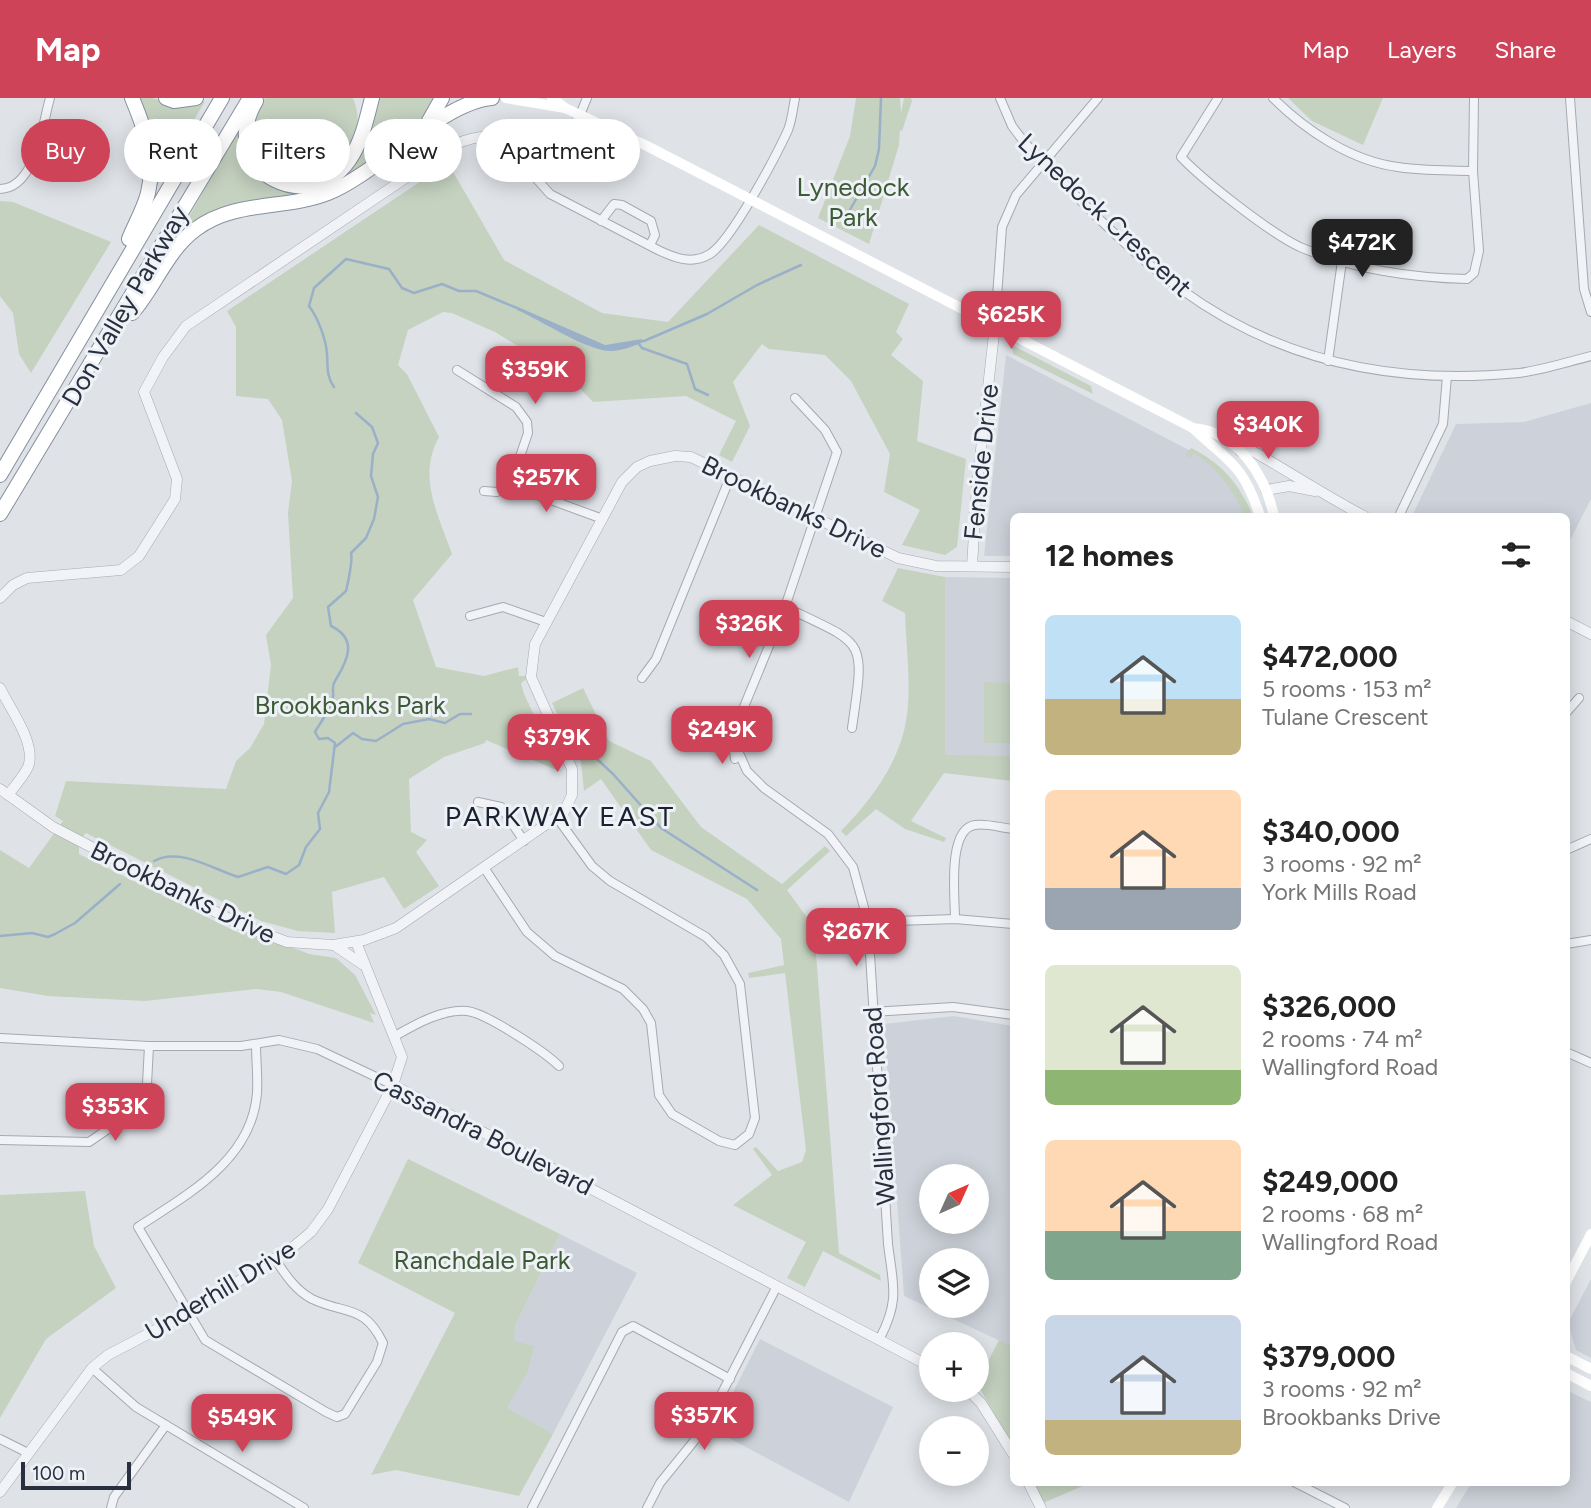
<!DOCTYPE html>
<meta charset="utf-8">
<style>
body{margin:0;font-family:Figtree,sans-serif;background:#f6f6f6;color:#222;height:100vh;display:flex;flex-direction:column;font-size:26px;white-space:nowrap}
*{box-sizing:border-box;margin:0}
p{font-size:23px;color:#767676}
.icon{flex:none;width:38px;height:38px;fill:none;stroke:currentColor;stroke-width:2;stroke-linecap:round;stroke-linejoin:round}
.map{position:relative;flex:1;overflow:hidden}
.details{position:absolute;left:1010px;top:415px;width:560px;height:973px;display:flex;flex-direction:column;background:#fff;border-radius:10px;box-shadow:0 4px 18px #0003}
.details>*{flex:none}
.guide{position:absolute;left:21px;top:21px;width:665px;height:63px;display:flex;gap:14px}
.needle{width:46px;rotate:45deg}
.fabs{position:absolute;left:919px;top:1066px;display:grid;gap:14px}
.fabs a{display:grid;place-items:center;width:70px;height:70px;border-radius:50%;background:#fff;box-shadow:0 4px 18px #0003;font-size:35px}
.scale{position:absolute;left:21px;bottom:18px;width:110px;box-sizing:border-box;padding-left:7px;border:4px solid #28303f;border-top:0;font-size:19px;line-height:24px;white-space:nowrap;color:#28303f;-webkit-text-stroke:5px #eef1f6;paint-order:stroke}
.price{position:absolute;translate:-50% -60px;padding:0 16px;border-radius:14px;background:#ce4357;color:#fff;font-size:23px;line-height:46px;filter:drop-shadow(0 2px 4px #0008)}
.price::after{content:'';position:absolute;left:50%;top:42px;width:21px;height:16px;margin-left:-10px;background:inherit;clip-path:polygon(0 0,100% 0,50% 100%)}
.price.active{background:#222;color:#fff}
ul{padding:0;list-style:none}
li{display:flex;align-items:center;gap:21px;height:175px;padding:0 35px}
li span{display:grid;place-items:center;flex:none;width:196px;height:140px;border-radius:10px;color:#555}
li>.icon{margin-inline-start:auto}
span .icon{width:84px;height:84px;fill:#fffc;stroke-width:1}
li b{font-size:30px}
h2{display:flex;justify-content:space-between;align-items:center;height:84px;padding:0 35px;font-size:30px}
.tag{padding:0 24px;border-radius:32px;background:#fff;box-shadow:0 4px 18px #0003;font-size:24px;line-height:63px}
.tag.active{background:#ce4357;color:#fff}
header{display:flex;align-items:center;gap:42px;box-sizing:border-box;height:98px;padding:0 35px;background:#ce4357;color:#fff}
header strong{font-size:33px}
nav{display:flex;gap:38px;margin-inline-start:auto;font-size:24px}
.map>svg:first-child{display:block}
.built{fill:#cdd2da;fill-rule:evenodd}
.green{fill:#c5d2c0}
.water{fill:#9ab0c9}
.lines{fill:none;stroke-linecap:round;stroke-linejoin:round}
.stream{stroke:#9ab0c9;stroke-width:2.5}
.minor-casing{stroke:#a4aab2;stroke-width:10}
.tertiary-casing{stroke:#a4aab2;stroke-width:11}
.motorway-casing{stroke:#86909f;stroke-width:16}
.minor{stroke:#f2f3f7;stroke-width:8}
.tertiary{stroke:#f2f3f7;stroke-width:10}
.secondary{stroke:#fff;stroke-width:10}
.motorway{stroke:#fff;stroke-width:14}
.labels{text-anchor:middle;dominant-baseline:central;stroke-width:6;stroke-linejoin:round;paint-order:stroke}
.park-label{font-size:26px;fill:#3c5b35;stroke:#eef1f6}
.street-label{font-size:26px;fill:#28303f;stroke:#eef1f6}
.neighbourhood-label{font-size:28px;letter-spacing:2px;fill:#1a2130;stroke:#eef1f6}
</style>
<header>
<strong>Map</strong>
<nav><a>Map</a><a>Layers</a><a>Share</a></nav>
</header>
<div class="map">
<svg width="1591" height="1410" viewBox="0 0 1591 1410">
<rect width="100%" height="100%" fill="#dfe3e8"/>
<g class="built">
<polygon points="1006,257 1214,365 1250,418 1013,418 1013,458 984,458"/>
<polygon points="1591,305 1591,401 1566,450 1566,418 1412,418 1456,326 1524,324"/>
<polygon points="945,479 1013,480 1013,658 945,658"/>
<path d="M954 918 1013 928V1249L904 1198 884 926ZM931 1078H976V1124H931ZM931 1162H976V1208H931Z"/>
<polygon points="560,1136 637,1175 553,1336 506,1310 521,1281 510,1276 515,1228"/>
<polygon points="1591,1181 1591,1260 1576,1252 1568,1225"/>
<polygon points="760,1241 893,1309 849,1404 714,1332"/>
<polygon points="1566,1292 1591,1304 1591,1410 1456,1410 1472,1384 1566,1384"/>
</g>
<g class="green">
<polygon points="139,0 152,0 182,9 205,3 152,96"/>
<path d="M265 0H353C361 20 358 32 348 51 310 120 220 60 265 0Z"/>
<polygon points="377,0 436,0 419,31 354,76 318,92 332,83"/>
<polygon points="856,0 900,0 901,15 904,0 911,0 912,3 902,33 900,32 899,47 869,146 818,120 850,38"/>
<polygon points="1288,0 1383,0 1363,47 1312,23"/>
<path d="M239 30C248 76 258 86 304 94L233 108 175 144Z"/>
<path d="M448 65 504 162 602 215 668 224 759 127 909 206 896 234 903 241 891 257 923 283 917 343 966 361 957 449 945 457 902 447 920 412 884 394 890 356 851 283 825 257 769 251 762 246 733 284 750 328 732 364 719 357 736 323 686 298 593 304 571 281 495 234 452 215 443 214 408 232 398 267 407 276 439 339C417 379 438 416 452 456L413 502 436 569 484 578 518 569 519 578H531L521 585 524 596 561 674 486 642 485 645 444 659 409 681 411 734 427 742 416 754 439 788 404 811 384 779 332 794 335 835 298 833 261 823 86 735 79 742V756L237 834 251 833 309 856 336 860 355 877 376 917 370 915 374 925 281 894 257 891 145 903 48 898 0 890V752L29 770 63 723 55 718 66 683 226 691 236 663 250 650 264 626 271 567 266 537 293 500 288 415 292 383 282 322 268 301 236 298V229L227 213Z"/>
<polygon points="0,103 13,104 111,144 31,275 19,256 13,215 0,198"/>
<polygon points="1012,247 1091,288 1093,296 1013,256"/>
<path d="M1191 350C1222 365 1240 387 1253 418H1244C1234 392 1218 371 1194 355L1190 360 1185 357Z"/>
<path d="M898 470 945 479V657L1013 658V683L944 675 911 723 946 740 944 744 905 731 876 711 846 738 841 733C870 704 899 665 906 623 912 592 906 547 905 515L882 503Z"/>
<polygon points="984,584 1013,585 1013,645 984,645"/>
<polygon points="583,590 609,643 651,663 701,729 782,786 825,748 830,753 787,792 814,829 839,1155 880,1177 881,1183 823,1153 805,1189 787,1180 806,1144 733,1107 772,1077 753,1051 756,1049 778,1073 802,1064 806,1052 785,875 749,880 748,875 784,867 781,841 747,801 651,752 601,681 584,693 581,664 552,605"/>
<polygon points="408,1061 560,1136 515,1228 514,1243 534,1248 528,1273 507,1310 553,1336 519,1398 396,1372 371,1377 455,1215 358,1165"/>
<polygon points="85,1093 94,1148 116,1190 46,1241 0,1320 0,1097"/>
<polygon points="999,1242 1013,1249 1013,1351 977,1285"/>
<polygon points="1031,1384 1092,1384 1043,1405"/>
</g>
<path class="water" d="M518 209 605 247 642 241 644 244C636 247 621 253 612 253 588 254 541 222 517 212Z"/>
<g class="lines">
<g class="stream">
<polyline points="847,117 875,68 879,51 881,0"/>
<polyline points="644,243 707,216 757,187 801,167"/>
<polyline points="639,246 642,250 687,266 695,291 708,297"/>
<path d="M334 289C326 278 328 268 327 256 326 241 318 220 309 208L314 190 346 161 389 171 402 190 414 195 442 186 459 193H476L517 210"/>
<polyline points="584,649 613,676 661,730 757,792"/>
<polyline points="334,650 353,635 362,641 376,643 403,626 429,621 445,625 460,616 471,616"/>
<path d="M154 763C179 749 213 771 238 779L268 769 286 776 299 767 306 749 320 731 318 715 329 694 335 645 328 640 319 641 315 634C321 623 331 612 333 599 334 593 331 589 335 583 348 562 358 541 331 528L328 509 346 493C348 485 353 461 351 455L366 440 374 421 378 399 371 378 373 356 378 345 372 329 356 315"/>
<polyline points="0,838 32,835 48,839 55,836 75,825 120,786"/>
</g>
<g class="minor-casing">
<g id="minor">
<path d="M1000 0 1012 28 1024 44C1073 95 1125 151 1182 192 1282 265 1397 287 1519 275 1543 272 1567 264 1591 258"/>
<path d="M1218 0 1181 59C1204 83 1270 135 1300 149 1351 171 1413 180 1467 181L1474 175 1479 153 1473 73 1474 0"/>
<path d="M1273 0C1305 32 1351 63 1398 69 1422 73 1448 72 1473 73"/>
<polyline points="1570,0 1584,191 1591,214"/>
<polyline points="580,17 587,0"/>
<path d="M534 78 550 96 658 152C675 160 692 167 710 156 732 142 776 58 788 32 792 22 793 10 795 0"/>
<path d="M0 91C36 90 42 27 50 0"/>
<polyline points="601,123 614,106 622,107 651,123 655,137 650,147"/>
<polyline points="995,227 1002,129 1016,97 1098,0"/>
<polyline points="1328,263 1342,163"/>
<polyline points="457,272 516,309 527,324 528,335 511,385 497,394 484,393"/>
<polyline points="511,385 518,390 600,420"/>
<polyline points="1399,418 1443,326 1447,278"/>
<path d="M785 509C867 548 865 539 852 630"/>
<polyline points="470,518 503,509 546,524"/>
<polyline points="642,580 656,561 731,377"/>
<polyline points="1566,615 1579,600"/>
<path d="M740 626 739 655 747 673 764 690 828 736 853 769 868 824 888 1146C893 1187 900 1202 880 1240"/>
<polyline points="735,661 732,638 785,509 837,354 825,332 795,300"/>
<polyline points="478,704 501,709 524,743"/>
<polyline points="1566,752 1591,741"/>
<polyline points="485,771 527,834 555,858 623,891 643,911 651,925 659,997 672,1016 719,1043 735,1047 749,1036 755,1020 740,886 724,857 706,839 610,783 592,768 558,721"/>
<path d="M955 821C955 799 947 731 975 727 986 725 1002 730 1013 731"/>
<polyline points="868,824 955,821 1013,826"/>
<polyline points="1566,846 1591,842"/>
<polyline points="872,914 953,909 1013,917"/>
<path d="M395 938C416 926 442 911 467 913 486 915 545 954 559 968"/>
<polyline points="0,940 149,948 241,948 279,942 317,951 393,987"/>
<path d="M256 946C256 962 258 979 257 995 252 1062 188 1096 138 1129L205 1242 326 1314 337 1319 345 1316 377 1264 383 1245C364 1206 346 1217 312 1201 295 1192 285 1176 275 1161"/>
<polyline points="1566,954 1591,965"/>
<polyline points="0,1042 89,1044 146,1005 149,948"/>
<polyline points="92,1270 136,1309 304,1410"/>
<polyline points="0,1341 28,1355"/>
<polyline points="1294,1384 1345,1410"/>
<polyline points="111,1410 114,1399 166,1327"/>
<polyline points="532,1410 622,1234 633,1228 730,1281"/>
<polyline points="647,1410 660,1385 703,1332 777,1188"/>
</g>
</g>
<g class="tertiary-casing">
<g id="tertiary">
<path d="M1240 353 1249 351C1288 373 1324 397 1364 418"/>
<polyline points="1266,392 1289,388 1315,393"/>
<polyline points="972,468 977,387 995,227"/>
<path d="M0 500 13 487 27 480 121 472 139 458 175 401 177 381 144 294 163 259 186 228 456 46C504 25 514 56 554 55L565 46 580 17"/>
<polyline points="1566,523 1591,536"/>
<path d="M0 590C10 611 37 646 28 669 23 679 14 689 8 697"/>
<polyline points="0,691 53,729 239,826 287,844 333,847 364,842 396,830 564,714 572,697 572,671 531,579 535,546 622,384 637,369 650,363 675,358 691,359 898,460 936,468 1013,469"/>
<polyline points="334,847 362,866"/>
<polyline points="393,987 931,1269"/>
<polyline points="968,1292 981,1305 1013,1356"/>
<polyline points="1028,1384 1041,1410"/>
<polyline points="0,1394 92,1270 108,1257 188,1215 293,1149 311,1134 328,1111 393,987 402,959 356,844"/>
</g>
</g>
<g class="motorway-casing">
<g id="motorway">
<polyline points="166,0 174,3 196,0"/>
<path d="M256 3C214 74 314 124 353 56 363 39 367 19 372 0"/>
<polyline points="425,30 442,0"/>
<path d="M129 141C135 126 144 111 148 95 156 61 145 31 132 0"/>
<path d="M132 215C155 189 167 152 196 131 235 102 284 112 328 95 378 75 442 4 492 0"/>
<polyline points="0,377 222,0"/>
<polyline points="0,416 250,0"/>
</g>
</g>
<use href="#minor" class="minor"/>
<use href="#tertiary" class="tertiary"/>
<g class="secondary">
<polyline points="506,0 565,10"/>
<path d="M552 0 565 10 647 48 1193 330C1229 364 1243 366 1260 418"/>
<path d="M1193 330C1238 334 1265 377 1274 418"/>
<polyline points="1566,1184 1591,1136"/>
<polyline points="1566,1258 1591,1271"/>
<polyline points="1566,1275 1591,1288"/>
<polyline points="1437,1410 1453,1384"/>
</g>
<use href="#motorway" class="motorway"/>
</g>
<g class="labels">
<g class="park-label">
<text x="853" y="89">Lynedock<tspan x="853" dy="30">Park</tspan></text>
<text x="350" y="607">Brookbanks Park</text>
<text x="482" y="1162">Ranchdale Park</text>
</g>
<g class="street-label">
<text transform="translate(1105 117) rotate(43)">Lynedock Crescent</text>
<text transform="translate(125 208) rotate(-60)">Don Valley Parkway</text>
<text transform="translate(981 364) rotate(-84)">Fenside Drive</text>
<text transform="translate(794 409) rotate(26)">Brookbanks Drive</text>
<text transform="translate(183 794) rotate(26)">Brookbanks Drive</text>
<text transform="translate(879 1008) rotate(-94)">Wallingford Road</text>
<text transform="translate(483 1035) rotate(27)">Cassandra Boulevard</text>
<text transform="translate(220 1192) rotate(-31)">Underhill Drive</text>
</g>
<g class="neighbourhood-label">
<text x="560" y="718">PARKWAY EAST</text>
</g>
</g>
</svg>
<div class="fabs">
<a><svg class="needle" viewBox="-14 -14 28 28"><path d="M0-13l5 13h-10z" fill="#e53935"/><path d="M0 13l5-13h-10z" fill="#767676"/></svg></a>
<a><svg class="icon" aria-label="layers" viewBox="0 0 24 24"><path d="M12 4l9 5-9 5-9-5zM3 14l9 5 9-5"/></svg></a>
<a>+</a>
<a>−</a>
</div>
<div class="scale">100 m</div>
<b class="price active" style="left:1362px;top:181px">$472K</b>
<b class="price" style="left:1011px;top:253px">$625K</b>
<b class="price" style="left:535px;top:308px">$359K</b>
<b class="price" style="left:1268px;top:363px">$340K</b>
<b class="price" style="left:546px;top:416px">$257K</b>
<b class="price" style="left:749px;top:562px">$326K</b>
<b class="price" style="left:722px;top:668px">$249K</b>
<b class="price" style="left:557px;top:676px">$379K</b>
<b class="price" style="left:856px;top:870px">$267K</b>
<b class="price" style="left:115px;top:1045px">$353K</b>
<b class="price" style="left:704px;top:1354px">$357K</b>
<b class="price" style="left:242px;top:1356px">$549K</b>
<div class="guide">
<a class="tag active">Buy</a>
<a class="tag">Rent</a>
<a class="tag">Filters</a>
<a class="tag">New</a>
<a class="tag">Apartment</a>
</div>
<section class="details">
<h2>12 homes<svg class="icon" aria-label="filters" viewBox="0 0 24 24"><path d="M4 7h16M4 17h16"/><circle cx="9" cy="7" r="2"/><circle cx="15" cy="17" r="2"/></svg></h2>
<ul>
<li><span style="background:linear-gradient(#bfe0f5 60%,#c2b280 0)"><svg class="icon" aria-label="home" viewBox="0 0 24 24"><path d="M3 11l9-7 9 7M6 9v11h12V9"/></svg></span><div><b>$472,000</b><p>5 rooms · 153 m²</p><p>Tulane Crescent</p></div></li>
<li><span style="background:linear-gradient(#ffd9b3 70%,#9aa5b1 0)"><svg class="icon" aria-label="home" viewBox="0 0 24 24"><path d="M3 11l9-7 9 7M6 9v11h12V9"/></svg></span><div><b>$340,000</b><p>3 rooms · 92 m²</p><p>York Mills Road</p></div></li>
<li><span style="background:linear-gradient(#dfe7d0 75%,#8fb573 0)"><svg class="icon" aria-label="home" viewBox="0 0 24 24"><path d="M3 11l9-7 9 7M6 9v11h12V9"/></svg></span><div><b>$326,000</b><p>2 rooms · 74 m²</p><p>Wallingford Road</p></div></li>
<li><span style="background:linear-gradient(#ffd9b3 65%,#7fa58c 0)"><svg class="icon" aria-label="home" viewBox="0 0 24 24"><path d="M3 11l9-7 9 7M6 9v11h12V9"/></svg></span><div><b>$249,000</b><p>2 rooms · 68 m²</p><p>Wallingford Road</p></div></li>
<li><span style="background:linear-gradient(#c9d6e8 75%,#c2b280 0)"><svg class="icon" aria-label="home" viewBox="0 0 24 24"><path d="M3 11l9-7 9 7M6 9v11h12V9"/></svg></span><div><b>$379,000</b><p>3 rooms · 92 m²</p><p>Brookbanks Drive</p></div></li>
</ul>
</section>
</div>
